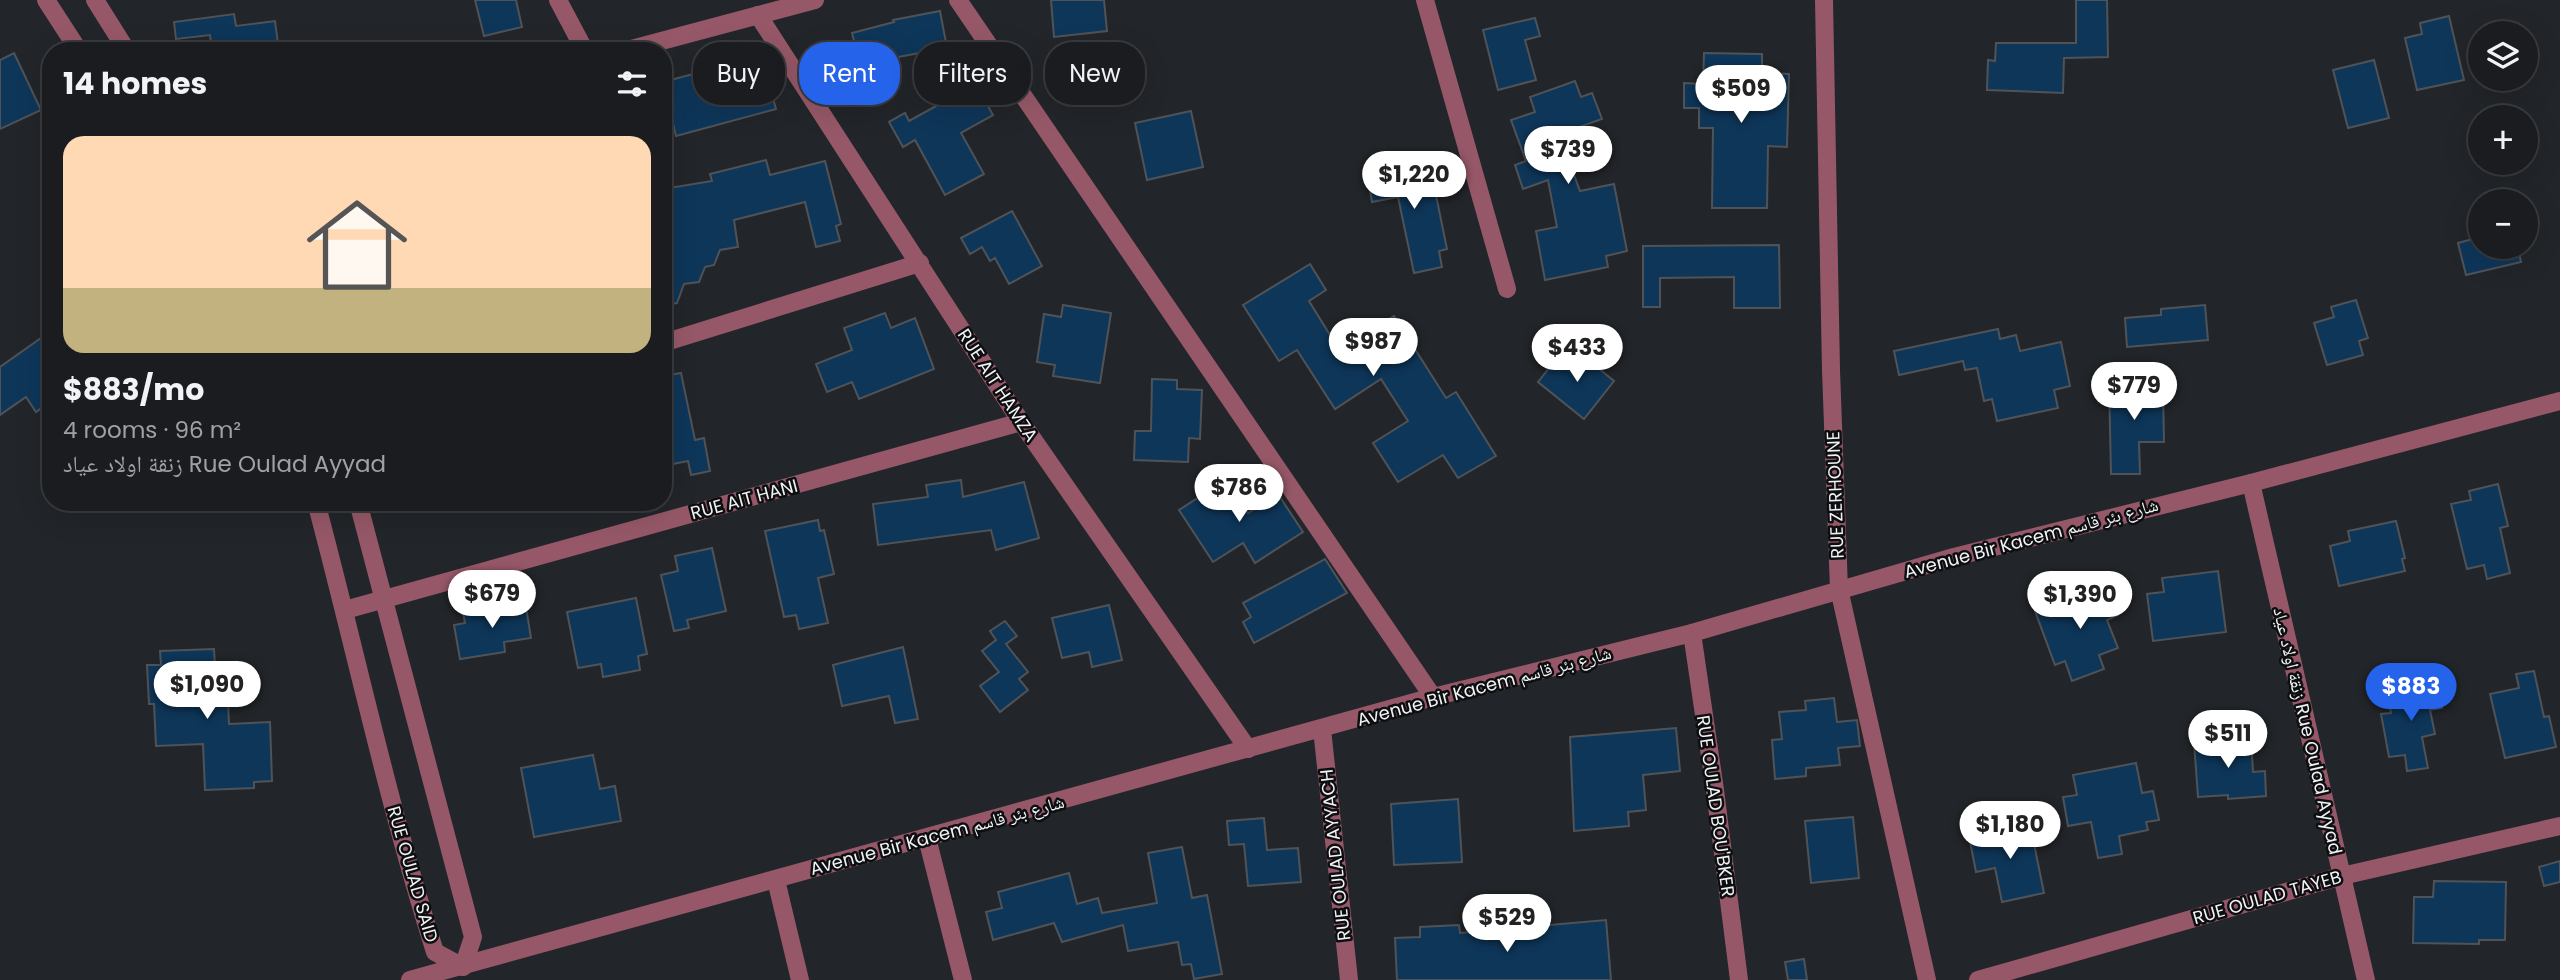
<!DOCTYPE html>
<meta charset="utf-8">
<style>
body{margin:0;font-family:Poppins,"Noto Naskh Arabic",sans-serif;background:#27292c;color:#f1f3f6;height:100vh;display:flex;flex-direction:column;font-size:26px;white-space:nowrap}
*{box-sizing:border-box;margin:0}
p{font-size:23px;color:#9fa1a4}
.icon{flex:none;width:38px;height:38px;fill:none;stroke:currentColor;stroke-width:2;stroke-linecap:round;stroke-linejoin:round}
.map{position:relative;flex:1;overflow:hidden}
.details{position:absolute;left:42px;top:42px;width:630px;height:469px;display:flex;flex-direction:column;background:#1a1c1f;border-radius:28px;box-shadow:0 7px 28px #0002,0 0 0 2px #383a3d}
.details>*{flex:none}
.hud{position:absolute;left:693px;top:42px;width:665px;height:63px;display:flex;gap:14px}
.controls{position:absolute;left:2468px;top:21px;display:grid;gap:14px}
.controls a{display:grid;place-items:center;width:70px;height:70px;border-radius:50%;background:#1a1c1f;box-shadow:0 7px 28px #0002,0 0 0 2px #383a3d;font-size:35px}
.price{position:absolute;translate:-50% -60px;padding:0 16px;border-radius:24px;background:#fff;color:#222;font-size:23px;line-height:46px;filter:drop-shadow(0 2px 4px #0008)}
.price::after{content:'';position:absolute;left:50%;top:42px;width:21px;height:16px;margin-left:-10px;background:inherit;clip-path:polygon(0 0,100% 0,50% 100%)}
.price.selected{background:#2563eb;color:#fff}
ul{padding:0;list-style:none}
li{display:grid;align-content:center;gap:14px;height:371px;padding:0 21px}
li+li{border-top:2px solid #383a3d}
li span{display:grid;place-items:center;height:217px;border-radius:21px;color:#555}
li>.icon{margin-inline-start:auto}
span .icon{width:126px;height:126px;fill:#fffc;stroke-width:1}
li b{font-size:30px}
h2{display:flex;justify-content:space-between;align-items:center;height:84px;padding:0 21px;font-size:30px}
.chip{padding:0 24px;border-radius:28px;background:#1a1c1f;box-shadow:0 7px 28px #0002,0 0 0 2px #383a3d;font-size:24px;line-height:63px}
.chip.selected{background:#2563eb;color:#fff}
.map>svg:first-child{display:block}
.building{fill:#0e3659;stroke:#4f5357;stroke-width:2}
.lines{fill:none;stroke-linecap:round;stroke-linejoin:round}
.minor{stroke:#965868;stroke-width:18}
.labels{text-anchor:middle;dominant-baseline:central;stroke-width:5;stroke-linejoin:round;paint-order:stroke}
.street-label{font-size:18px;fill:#f0f2f5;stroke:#0d0e10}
</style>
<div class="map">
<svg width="2560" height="980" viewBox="0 0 2560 980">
<rect width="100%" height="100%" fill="#222529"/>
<g class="building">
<polygon points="475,0 516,0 522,27 484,36"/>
<polygon points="1051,0 1104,0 1107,31 1054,37"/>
<polygon points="2076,0 2107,0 2108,57 2064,58 2063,93 1987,90 1988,60 1995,61 1996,43 2076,43"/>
<polygon points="940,11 947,48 898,57 901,68 863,78 852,33 894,22 893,20"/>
<polygon points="234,14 236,26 275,21 279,51 212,51 210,35 176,39 174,22"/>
<polygon points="2449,16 2464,80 2417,90 2405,38 2422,34 2420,23"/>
<polygon points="1535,18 1540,36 1525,40 1536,80 1498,90 1483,30"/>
<polygon points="14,53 41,110 0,129 0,60"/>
<polygon points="1704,53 1762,54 1762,73 1789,74 1787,147 1768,146 1767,208 1712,208 1713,128 1699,128 1699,108 1684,108 1684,83 1703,84"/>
<polygon points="761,56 776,109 676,136 663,82"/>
<polygon points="2374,60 2389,118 2348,128 2333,70"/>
<polygon points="1575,81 1581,97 1592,93 1602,119 1559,134 1580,191 1614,184 1627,251 1606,256 1608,267 1545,280 1536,231 1557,227 1548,180 1523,189 1515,165 1526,161 1511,120 1535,112 1530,97"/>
<polygon points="976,84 993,115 961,133 984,174 945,195 915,140 903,147 889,122 905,113 909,121"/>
<polygon points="1191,111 1203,167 1147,180 1135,123"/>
<polygon points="766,160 770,175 825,161 841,224 836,226 840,241 816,247 805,202 734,220 738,247 720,250 714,265 705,267 699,282 684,284 677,303 663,305 663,271 666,271 664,255 671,236 663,189 712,181 710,174"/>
<polygon points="1429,161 1447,249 1439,251 1442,267 1414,273 1398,197 1372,202 1367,174"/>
<polygon points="1012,211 1042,266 1009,284 995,258 990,261 982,247 970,254 961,238"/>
<polygon points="2480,237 2480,247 2518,247 2521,262 2466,275 2458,243"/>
<polygon points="1779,245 1780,308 1734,308 1734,277 1660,278 1660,307 1643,307 1643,246"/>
<polygon points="1310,264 1326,290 1309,301 1340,351 1394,316 1446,398 1456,392 1496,456 1458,478 1443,455 1398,482 1373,443 1408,421 1381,379 1335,409 1297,350 1279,361 1243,305"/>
<polygon points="2356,300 2368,338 2359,341 2363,355 2327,365 2314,323 2334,317 2331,307"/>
<polygon points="1063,305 1111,313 1100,383 1053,376 1055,365 1037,362 1044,314 1061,317"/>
<polygon points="2205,305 2208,340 2127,347 2125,318 2161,315 2161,309"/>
<polygon points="885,313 891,328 915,318 934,369 859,399 852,382 827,392 816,364 852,350 844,328"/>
<polygon points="1998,329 2000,339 2016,335 2020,351 2061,342 2070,386 2054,390 2058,408 1997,421 1992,399 1984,401 1977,368 1965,370 1963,361 1899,375 1894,351"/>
<polygon points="51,331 51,401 36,412 26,397 0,415 0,367"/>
<polygon points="1577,351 1614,381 1584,419 1538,382 1557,358 1566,365"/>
<polygon points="681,373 695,440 704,438 710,471 691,475 688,461 663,466 663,390 667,389 664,376"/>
<polygon points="1152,379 1177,380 1177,389 1202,390 1200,439 1189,438 1188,462 1134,460 1135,431 1151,431"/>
<polygon points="2155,380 2163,389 2164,442 2139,442 2140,474 2111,474 2109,382"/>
<polygon points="1227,479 1248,513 1278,494 1303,532 1255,563 1243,543 1213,562 1179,510"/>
<polygon points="961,480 963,497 1024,482 1039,538 996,550 991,530 878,545 873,504 928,497 926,485"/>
<polygon points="2498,484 2508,526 2500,528 2510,573 2487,579 2484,565 2467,569 2451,504 2471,500 2469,491"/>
<polygon points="818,520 820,531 824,530 834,574 818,578 828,623 799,629 796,615 784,617 765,531"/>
<polygon points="2396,521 2405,558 2402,559 2405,571 2339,586 2330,546 2350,541 2348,531"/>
<polygon points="712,548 726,611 687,620 689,628 674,631 661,575 678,571 675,556"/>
<polygon points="1325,559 1347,593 1254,643 1243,622 1251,617 1243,603"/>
<polygon points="2218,571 2226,632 2153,641 2147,594 2164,592 2162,578"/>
<polygon points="2107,585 2118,615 2107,620 2118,648 2099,655 2104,669 2072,681 2065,661 2055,665 2035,611"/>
<polygon points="636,598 647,654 638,656 640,670 603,677 601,664 578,668 567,612"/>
<polygon points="525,601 531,638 504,642 505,652 460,659 454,625 465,623 463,612"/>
<polygon points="1109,605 1122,660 1092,667 1089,652 1062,658 1052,618"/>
<polygon points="1005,621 1017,636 1006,644 1028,672 1019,679 1028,690 1000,712 980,686 999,672 982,651 996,640 990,631"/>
<polygon points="903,647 918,719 895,723 889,696 842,706 833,665"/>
<polygon points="214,649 217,701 228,701 229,724 270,722 272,781 254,782 254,788 205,790 203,744 156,746 154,704 149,704 147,665 161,665 160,651"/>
<polygon points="2534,671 2544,717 2549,716 2556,747 2505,758 2490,694 2519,688 2516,674"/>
<polygon points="2438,683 2442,708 2430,710 2435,734 2422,737 2428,768 2407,771 2405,755 2389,757 2381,714 2391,713 2387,692"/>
<polygon points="1834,698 1837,722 1857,720 1860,746 1838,748 1840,765 1806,768 1806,776 1775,779 1772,740 1782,739 1779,712 1806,710 1805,701"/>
<polygon points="1676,728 1680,771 1643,775 1646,810 1628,812 1629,826 1574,831 1570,737"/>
<polygon points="2251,738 2253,772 2265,771 2266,796 2228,799 2228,795 2198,797 2194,742"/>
<polygon points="593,755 600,789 615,786 621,821 534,837 521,768"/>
<polygon points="2136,763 2142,793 2153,791 2159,820 2146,822 2148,830 2119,836 2122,854 2098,858 2091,822 2068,826 2063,797 2077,795 2073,775"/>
<polygon points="1458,799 1462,862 1394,865 1391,804"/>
<polygon points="1853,817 1859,878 1811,883 1805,821"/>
<polygon points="1264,818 1267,850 1298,848 1301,882 1248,886 1244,844 1229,845 1227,821"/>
<polygon points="2030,824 2044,893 2002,902 1995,868 1976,872 1969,836"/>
<polygon points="1182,847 1192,898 1207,895 1222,974 1194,979 1191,964 1182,965 1178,942 1128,951 1123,925 1062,942 1054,923 993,940 986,912 1002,908 998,892 1069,873 1077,904 1098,898 1102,913 1157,903 1148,853"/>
<polygon points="2560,861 2560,882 2544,886 2539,867"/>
<polygon points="2434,881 2506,882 2505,940 2479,940 2479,944 2413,943 2414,897 2433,897"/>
<polygon points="1606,920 1611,980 1397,980 1395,938 1420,937 1420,927 1459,925 1460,933"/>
<polygon points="1804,959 1807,980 1788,980 1785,962"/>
</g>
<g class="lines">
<g class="minor">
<polyline points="46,0 79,51"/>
<polyline points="95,0 127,51"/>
<polyline points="558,0 585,51"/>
<polyline points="958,0 1433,697"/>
<polyline points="1425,0 1507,289"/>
<polyline points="1824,0 1831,370 1839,589 1927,980"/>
<polyline points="758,15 1021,422 1248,749"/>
<polyline points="624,51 815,0"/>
<polyline points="663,343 920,263"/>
<polyline points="2251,483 2366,980"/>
<path d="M316 502C356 652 388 804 435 952L463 967"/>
<polyline points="358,502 473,937 463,967"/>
<polyline points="345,610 1021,422"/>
<polyline points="1692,633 1715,790 1739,980"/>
<polyline points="1322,729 1349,980"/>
<polyline points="927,838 963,980"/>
<polyline points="776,880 800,980"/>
<polyline points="410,980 1433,697 1692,633 1954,557 2251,483 2560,401"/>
<polyline points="1978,980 2342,876 2560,826"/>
</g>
</g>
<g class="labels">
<g class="street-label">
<text transform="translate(998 385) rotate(57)">RUE AIT HAMZA</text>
<text transform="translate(1835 495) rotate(-92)">RUE ZERHOUNE</text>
<text transform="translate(744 499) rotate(-15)">RUE AIT HANI</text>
<text transform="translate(2031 538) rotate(-15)">Avenue Bir Kacem شارع بئر قاسم</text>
<text transform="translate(1484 686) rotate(-15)">Avenue Bir Kacem شارع بئر قاسم</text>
<text transform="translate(2308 731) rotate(77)">زنقة اولاد عياد Rue Oulad Ayyad</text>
<text transform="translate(1716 806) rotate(82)">RUE OULAD BOU'BKER</text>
<text transform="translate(937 835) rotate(-15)">Avenue Bir Kacem شارع بئر قاسم</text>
<text transform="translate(1335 855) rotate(-96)">RUE OULAD AYYACH</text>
<text transform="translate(413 874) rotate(74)">RUE OULAD SAID</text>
<text transform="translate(2267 897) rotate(-16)">RUE OULAD TAYEB</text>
</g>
</g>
</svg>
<div class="controls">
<a><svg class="icon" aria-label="layers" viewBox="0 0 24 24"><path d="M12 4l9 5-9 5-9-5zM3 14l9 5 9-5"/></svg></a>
<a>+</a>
<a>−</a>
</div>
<b class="price" style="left:1741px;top:125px">$509</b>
<b class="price" style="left:1568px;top:186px">$739</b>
<b class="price" style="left:1414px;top:211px">$1,220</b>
<b class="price" style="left:1373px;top:378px">$987</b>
<b class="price" style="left:1577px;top:384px">$433</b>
<b class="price" style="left:2134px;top:422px">$779</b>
<b class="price" style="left:1239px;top:524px">$786</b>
<b class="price" style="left:492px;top:630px">$679</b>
<b class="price" style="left:2080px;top:631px">$1,390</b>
<b class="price" style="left:207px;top:721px">$1,090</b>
<b class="price selected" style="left:2411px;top:723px">$883</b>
<b class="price" style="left:2228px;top:770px">$511</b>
<b class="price" style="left:2010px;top:861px">$1,180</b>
<b class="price" style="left:1507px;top:954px">$529</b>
<div class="hud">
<a class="chip">Buy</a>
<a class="chip selected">Rent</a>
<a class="chip">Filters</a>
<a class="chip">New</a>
</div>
<section class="details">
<h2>14 homes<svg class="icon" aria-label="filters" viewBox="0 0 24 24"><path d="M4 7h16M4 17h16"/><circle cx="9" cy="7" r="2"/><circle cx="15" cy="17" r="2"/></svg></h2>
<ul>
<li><span style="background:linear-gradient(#ffd9b3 70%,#c2b280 0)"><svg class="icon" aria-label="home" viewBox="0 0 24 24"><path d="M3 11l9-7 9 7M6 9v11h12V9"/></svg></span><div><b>$883/mo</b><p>4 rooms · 96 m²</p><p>زنقة اولاد عياد Rue Oulad Ayyad</p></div></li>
</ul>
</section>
</div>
